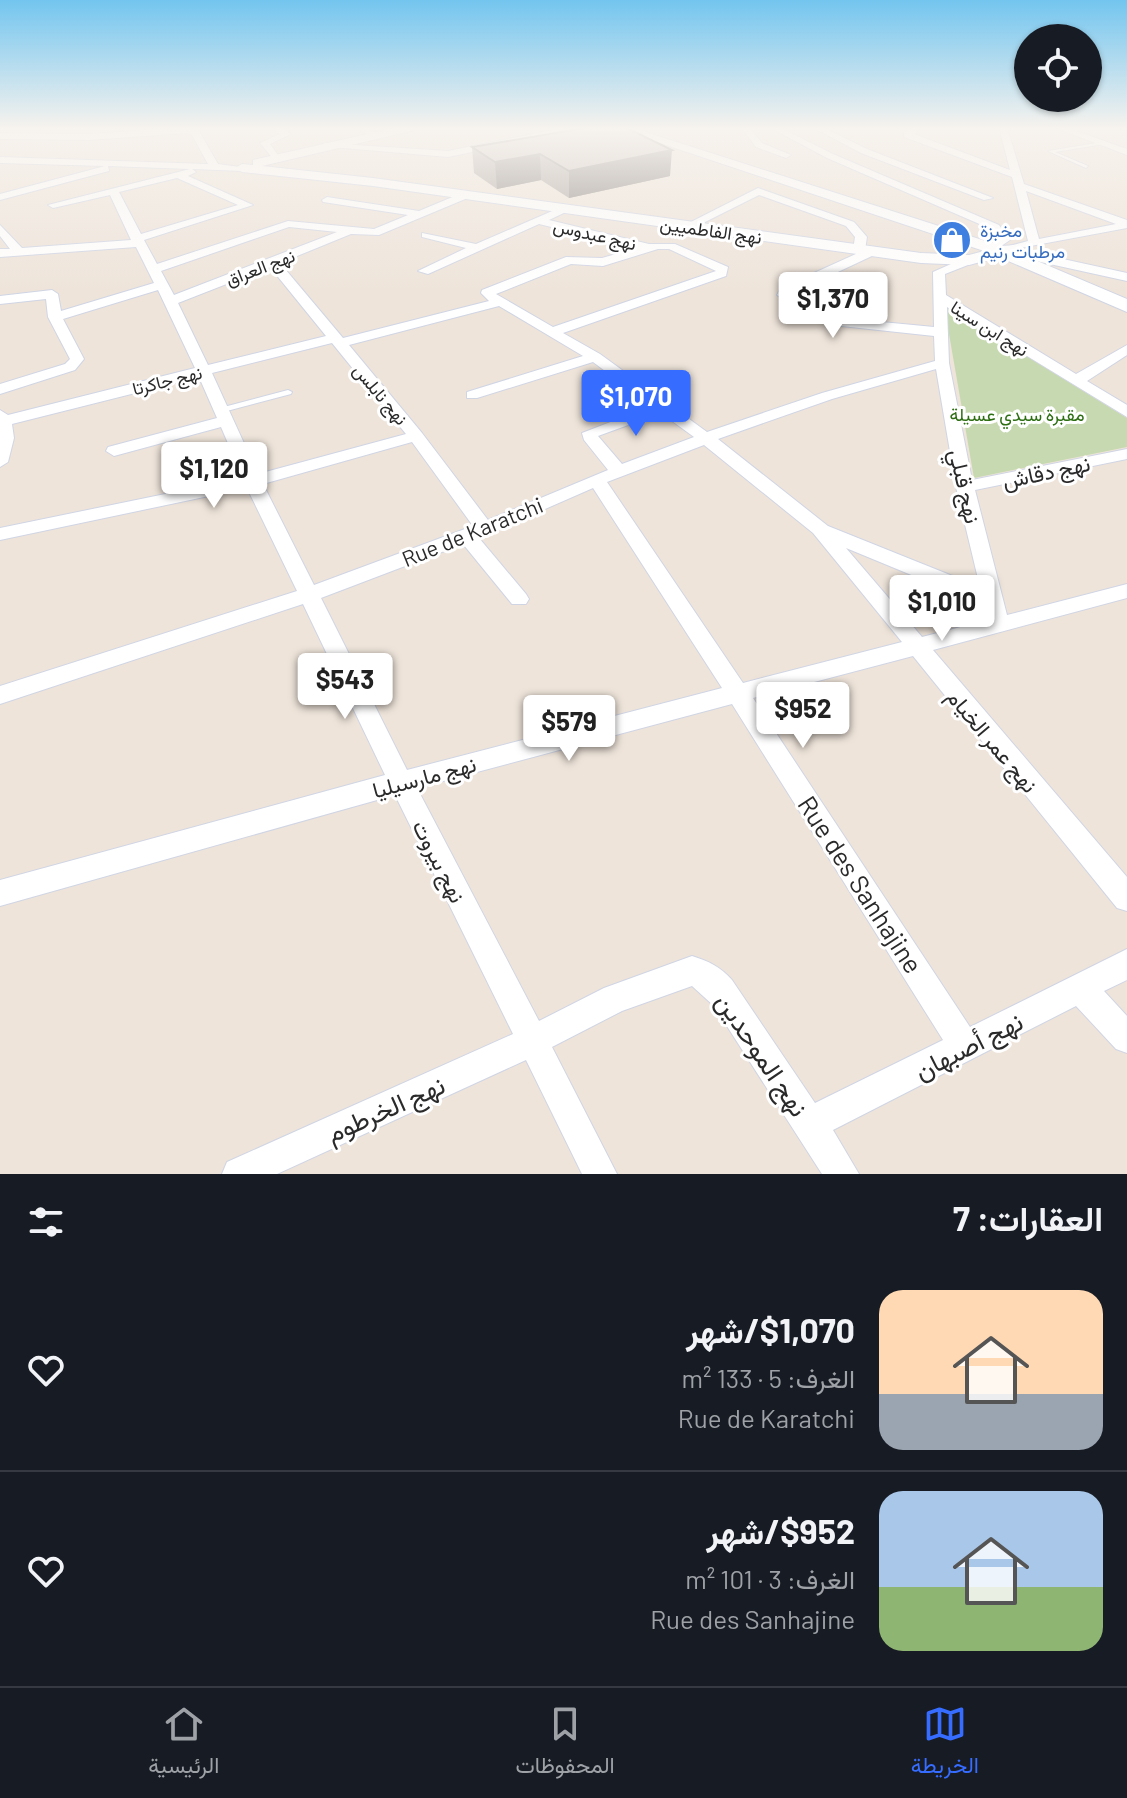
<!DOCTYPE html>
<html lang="ar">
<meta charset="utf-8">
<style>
body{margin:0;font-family:Barlow,Vazirmatn,sans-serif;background:#20242c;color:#f1f3f6;direction:rtl;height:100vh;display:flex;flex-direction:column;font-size:30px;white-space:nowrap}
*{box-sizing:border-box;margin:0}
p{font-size:26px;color:#9ea1a6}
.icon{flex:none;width:44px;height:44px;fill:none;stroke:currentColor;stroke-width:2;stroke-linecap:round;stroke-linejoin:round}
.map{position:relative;height:1174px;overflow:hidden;direction:ltr}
.details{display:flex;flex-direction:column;background:#171b24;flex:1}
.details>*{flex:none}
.buttons{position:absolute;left:1014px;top:24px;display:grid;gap:16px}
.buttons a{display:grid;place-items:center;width:88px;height:88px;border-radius:50%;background:#171b24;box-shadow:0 2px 6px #0004;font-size:40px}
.price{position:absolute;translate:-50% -68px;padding:0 18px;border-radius:8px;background:#fff;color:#222;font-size:26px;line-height:52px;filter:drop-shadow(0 2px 4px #0008)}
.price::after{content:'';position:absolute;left:50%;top:48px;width:24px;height:18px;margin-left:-12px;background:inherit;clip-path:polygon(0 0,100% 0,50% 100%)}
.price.active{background:#366cff;color:#fff}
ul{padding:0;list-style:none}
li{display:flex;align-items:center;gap:24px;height:200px;padding:0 24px}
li+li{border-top:2px solid #363941}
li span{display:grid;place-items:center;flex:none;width:224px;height:160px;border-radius:24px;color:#555}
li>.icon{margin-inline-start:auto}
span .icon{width:96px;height:96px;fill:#fffc;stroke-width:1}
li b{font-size:34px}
h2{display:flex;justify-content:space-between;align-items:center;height:96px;padding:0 24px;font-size:34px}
.menu{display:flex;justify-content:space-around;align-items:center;height:112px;border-top:2px solid #363941;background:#171b24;font-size:22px;color:#9ea1a6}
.menu a{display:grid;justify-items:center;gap:4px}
.menu .active{color:#366cff}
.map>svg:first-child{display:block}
.cemetery{fill:#c7d9b0}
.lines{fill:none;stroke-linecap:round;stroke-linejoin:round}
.lane-casing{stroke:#d0d5e4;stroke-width:2}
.street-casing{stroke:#d0d5e4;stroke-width:2}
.secondary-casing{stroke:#d0d5e4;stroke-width:2}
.lane{fill:#fff;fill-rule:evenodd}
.street{fill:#fff;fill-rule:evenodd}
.secondary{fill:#fff;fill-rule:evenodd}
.wall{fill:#ada6a0}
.shaded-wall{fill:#8d8782}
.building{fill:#c9c1ba;stroke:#8d8782;stroke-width:2}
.labels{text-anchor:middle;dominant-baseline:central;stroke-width:6;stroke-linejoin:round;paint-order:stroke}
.far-street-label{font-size:18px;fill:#2a2a2a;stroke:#fff}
.far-shop-label{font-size:18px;fill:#366cbe;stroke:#fff;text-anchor:start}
.far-park-label{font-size:18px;fill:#2d6e13;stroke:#fff}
.street-label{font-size:22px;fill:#2a2a2a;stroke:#fff}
.near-street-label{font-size:26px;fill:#2a2a2a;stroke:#fff}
</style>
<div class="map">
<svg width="1127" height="1174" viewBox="0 0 1127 1174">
<rect width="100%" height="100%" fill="#eee4da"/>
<polygon class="cemetery" points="944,305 1127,418 1127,447 974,478"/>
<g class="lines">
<g class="lane-casing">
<g id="lane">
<polygon points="1102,142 1104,144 1055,152 1088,166 1086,168 1048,151"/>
<polygon points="288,390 292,392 291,394 223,412 219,410 220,408"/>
</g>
</g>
<g class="street-casing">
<g id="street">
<path d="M188 127 199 131 218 164 247 168 242 171 192 169 196 172 188 176 253 205 144 240 157 264 288 221 374 229 408 215 323 202 322 200 327 197 419 211 462 193H470V197L379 235 351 234 280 263 343 338 489 301 481 293 482 290 566 257 602 258 637 248 539 224 428 274 418 271 466 248 422 237V233L476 244 566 205 571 208 570 210 549 220 649 244H675L728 267 726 276 563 333 600 354 707 432 822 393 935 361 934 336 832 325 777 295 781 288 858 253 853 250 855 237 846 226 759 195 693 228 683 226 758 188 854 222 867 237 865 250 874 249V255L791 294 840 318 934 327 933 272 969 256 975 260 973 263 945 274 946 295 1076 374 1127 345V355L1087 381 1127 405V417L947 307 949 363 972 480 1127 449V459L975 490 1007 615 1127 584V598L933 650 1127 877V911L1117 908 913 656 753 698 970 1027 1127 949V980L1104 991 1127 1016V1053L1116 1049 1076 1006 833 1130 859 1174H822L714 1006 692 986 622 1011 552 1047 617 1174H582L526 1060 277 1174H222L227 1162 513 1034 395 795 0 906V880L385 775 303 604 0 704V686L297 591 247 488 0 540V528L243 478 221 427 114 456 106 451 108 447 217 418 199 377 12 424 14 438 8 462 0 467V410L8 415 195 368 158 290 63 319 84 359 75 370 0 394V384L65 364 70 359 48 317 46 299 0 304V296L52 290 58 294 61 311 154 283 136 247 0 257V249H10L0 236V225L22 248 131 240 110 195 53 208 48 205 190 169 108 166 109 171 0 200V194L105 166 0 163V157L208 164 192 135 187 133 89 140 0 139V133L89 134ZM177 178 238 205 141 234 119 192ZM289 227 337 232 174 295 161 271ZM658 249H669L716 271 553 327 496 294 571 264 603 266ZM270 267 326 336 208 365 178 303ZM499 306 583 356 467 392V398H477L593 362 652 406 582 433 584 440 608 470 488 520 422 433 349 345ZM332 343 406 434 258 474 212 373ZM936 369 956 487 980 587 828 526 718 439 832 399ZM661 413 694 437 622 464 598 436ZM412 442 473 526 314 585 263 484ZM704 445 813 533 902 642 743 683 607 482ZM593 488 722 688 407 770 321 598 463 544 512 604H526L529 599 526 594 479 538ZM846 548 984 605 988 620 922 637ZM732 704 943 1040 815 1103 732 980C721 967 708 961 692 956L604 988 539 1021 417 788Z"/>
<polygon points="270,127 280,127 291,134 270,144 280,158 275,161 260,143 280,134"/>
<polygon points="354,127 365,127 378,134 371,136"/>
<polygon points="741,127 749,127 762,143 791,155 786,158 756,147"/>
<polygon points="769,127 779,127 833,154 999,225 1010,240 997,249 989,249 989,245 998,239 991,229 827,158"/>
<polygon points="812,127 822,127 867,149 993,198 984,200 861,153"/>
<path d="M913 127H923L914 134 1010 170 999 127H1007L1024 184 1127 220V228L1009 250V246L1028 241 1012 177 904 137V133ZM1026 191 1116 224 1039 239Z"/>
<polygon points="1053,127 1065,127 1127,149 1127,155"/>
<polygon points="562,128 565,133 448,157 320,146 325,143 448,151"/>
<polygon points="1031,252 1127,273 1127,281 1027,259 1025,256"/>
</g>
</g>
<g class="secondary-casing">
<polygon id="secondary" points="398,127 428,127 262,166 373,178 921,253 969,255 984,251 612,127 630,127 1001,246 1019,245 1021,248 1016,252 1127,299 1127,312 999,257 969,265 921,263 373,186 242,172 235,168 242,164 253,165 253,160"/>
</g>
<use href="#lane" class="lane"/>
<use href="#street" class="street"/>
<use href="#secondary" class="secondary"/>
</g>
<polygon class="wall" points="591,127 670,176 569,198 541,180 497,189 474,173 472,147"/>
<g class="shaded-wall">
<polygon points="672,150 670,176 569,198 569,171"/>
<polygon points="540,154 541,180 497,189 495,162"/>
</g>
<polygon class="building" points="591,127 625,127 672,150 569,171 540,154 495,162 472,147"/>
<linearGradient id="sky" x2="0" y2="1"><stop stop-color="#73c5ef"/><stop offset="0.44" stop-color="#f7f3ee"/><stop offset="1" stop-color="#f7f3ee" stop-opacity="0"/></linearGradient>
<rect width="1127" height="291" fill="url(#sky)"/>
<defs>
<g id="shop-disc" transform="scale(2)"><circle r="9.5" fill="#3f7fe0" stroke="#fff"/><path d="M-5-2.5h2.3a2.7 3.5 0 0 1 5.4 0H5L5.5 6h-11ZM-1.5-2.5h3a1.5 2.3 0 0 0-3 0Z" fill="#fff"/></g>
</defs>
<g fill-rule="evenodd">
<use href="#shop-disc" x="952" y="240"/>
</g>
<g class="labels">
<g class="far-street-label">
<text transform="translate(711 230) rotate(8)">نهج الفاطميين</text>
<text transform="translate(595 234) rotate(13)">نهج عبدوس</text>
<text transform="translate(260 267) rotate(-21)">نهج العراق</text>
<text transform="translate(990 328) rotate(32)">نهج ابن سينا</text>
<text transform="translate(167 380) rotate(-14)">نهج جاكرتا</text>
<text transform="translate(381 394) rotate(50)">نهج نابلس</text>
</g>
<g class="far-shop-label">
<text x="980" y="230">مخبزة<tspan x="980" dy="21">مرطبات رنيم</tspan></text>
</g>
<g class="far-park-label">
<text x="1017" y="414">مقبرة سيدي عسيلة</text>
</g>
<g class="street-label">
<text transform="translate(1046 471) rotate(-12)">نهج دقاش</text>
<text transform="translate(966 486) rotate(77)">نهج قبلي</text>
<text transform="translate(472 531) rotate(-22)">Rue de Karatchi</text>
<text transform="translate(993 740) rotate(50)">نهج عمر الخيام</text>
<text transform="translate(424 776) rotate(-15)">نهج مارسيليا</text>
<text transform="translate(440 861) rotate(63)">نهج بيروت</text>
</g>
<g class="near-street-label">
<text transform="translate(861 884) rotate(57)">Rue des Sanhajine</text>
<text transform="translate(968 1045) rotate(-27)">نهج أصبهان</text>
<text transform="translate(763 1054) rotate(56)">نهج الموحدين</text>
<text transform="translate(385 1108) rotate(-24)">نهج الخرطوم</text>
</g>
</g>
</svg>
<div class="buttons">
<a><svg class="icon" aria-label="locate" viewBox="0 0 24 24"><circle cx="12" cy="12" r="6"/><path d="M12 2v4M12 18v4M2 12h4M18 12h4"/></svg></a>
</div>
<b class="price" style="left:833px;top:340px">$1,370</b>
<b class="price active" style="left:636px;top:438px">$1,070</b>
<b class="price" style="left:214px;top:510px">$1,120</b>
<b class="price" style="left:942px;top:643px">$1,010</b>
<b class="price" style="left:345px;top:721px">$543</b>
<b class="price" style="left:803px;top:750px">$952</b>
<b class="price" style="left:569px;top:763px">$579</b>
</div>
<section class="details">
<h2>العقارات: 7<svg class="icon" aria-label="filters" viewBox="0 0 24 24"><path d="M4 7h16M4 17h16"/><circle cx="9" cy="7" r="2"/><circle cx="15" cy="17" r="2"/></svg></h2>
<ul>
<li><span style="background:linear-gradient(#ffd9b3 65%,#9aa5b1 0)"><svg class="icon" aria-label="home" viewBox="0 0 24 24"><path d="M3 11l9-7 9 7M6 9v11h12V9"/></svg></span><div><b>$1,070/شهر</b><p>الغرف: 5 · 133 m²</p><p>Rue de Karatchi</p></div><svg class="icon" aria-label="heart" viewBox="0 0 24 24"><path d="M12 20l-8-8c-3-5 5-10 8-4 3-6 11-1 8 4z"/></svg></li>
<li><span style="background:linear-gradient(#a9c7e8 60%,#8fb573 0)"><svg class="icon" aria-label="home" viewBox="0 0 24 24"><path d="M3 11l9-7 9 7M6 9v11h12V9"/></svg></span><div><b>$952/شهر</b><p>الغرف: 3 · 101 m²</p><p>Rue des Sanhajine</p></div><svg class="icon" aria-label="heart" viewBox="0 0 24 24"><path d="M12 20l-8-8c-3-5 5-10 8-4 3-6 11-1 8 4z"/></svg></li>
</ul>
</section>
<nav class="menu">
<a class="active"><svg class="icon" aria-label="map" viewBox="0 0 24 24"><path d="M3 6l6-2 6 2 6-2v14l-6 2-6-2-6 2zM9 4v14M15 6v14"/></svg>الخريطة</a>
<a><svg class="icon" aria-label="saved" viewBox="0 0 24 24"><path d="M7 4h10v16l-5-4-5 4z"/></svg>المحفوظات</a>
<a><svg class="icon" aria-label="home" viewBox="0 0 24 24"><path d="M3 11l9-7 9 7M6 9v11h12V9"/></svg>الرئيسية</a>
</nav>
